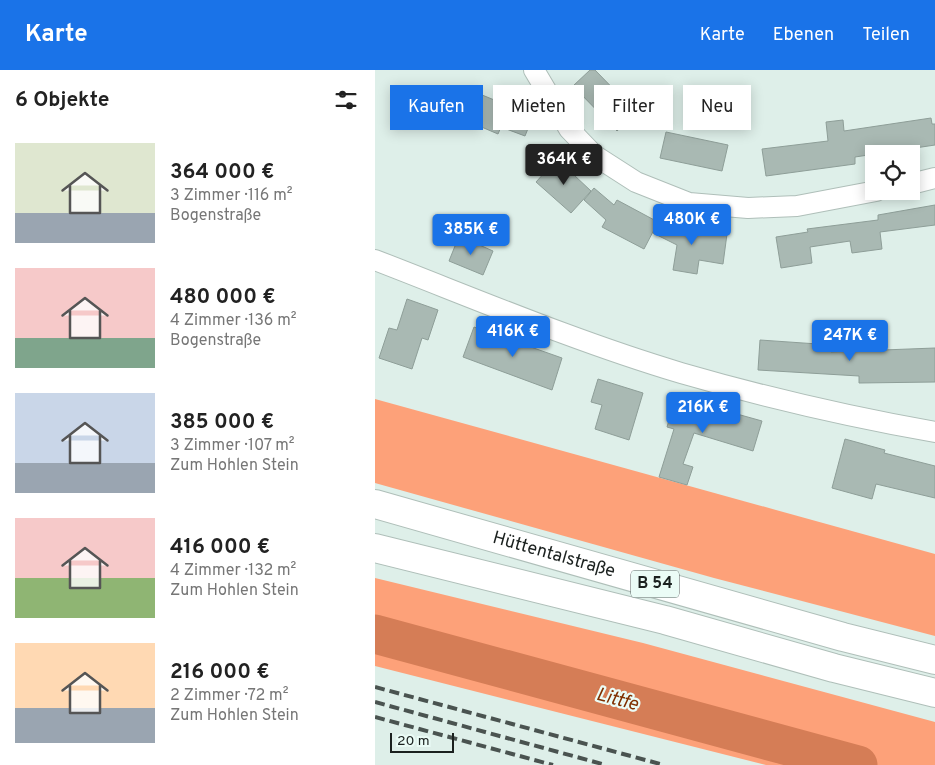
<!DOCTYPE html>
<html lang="de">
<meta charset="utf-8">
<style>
body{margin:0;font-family:Overpass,sans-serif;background:#f2f2f2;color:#222;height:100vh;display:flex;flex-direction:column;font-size:19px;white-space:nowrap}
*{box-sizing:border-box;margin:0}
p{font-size:16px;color:#767676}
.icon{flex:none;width:28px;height:28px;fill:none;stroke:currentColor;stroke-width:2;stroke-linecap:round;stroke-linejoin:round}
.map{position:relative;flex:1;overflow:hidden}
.drawer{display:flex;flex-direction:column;background:#fff;width:375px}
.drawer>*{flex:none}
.guide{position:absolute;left:15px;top:15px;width:470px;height:45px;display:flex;gap:10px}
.controls{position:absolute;left:490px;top:75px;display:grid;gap:10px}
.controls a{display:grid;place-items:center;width:55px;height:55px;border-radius:0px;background:#fff;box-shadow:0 2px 12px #0003;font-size:25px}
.scale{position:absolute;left:15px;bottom:12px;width:64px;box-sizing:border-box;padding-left:5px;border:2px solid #1b211f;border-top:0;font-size:14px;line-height:18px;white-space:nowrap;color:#1b211f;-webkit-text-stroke:4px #ebfcf6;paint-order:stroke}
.price{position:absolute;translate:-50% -42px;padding:0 11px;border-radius:5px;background:#1a73e8;color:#fff;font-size:16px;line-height:32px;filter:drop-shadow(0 1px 2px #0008)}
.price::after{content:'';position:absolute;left:50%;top:30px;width:15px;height:11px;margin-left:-8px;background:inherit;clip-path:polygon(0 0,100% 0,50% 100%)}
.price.current{background:#222;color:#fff}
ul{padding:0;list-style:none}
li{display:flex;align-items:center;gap:15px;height:125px;padding:0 15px}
li span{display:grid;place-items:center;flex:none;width:140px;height:100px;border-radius:0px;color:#555}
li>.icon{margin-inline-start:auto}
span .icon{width:60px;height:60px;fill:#fffc;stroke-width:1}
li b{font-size:21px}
h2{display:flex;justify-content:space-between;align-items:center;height:60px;padding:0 15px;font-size:21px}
.pill{padding:0 18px;border-radius:0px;background:#fff;box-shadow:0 2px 12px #0003;font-size:18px;line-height:45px}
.pill.current{background:#1a73e8;color:#fff}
header{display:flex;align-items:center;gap:30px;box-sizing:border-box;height:70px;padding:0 25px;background:#1a73e8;color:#fff}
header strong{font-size:24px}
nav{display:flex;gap:28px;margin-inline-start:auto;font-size:18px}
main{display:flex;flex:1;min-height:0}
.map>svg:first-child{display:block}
.forest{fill:#fda179}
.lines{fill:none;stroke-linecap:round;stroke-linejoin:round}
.river{stroke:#d57d56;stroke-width:39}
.building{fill:#a9b9b3;stroke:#8e9e98}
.street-casing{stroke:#afbfb9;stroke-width:22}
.highway-casing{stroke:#afbfb9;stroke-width:30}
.street{stroke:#fff;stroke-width:20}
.highway{stroke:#fff;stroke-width:28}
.rail{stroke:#4a5350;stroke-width:4;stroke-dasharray:10 5;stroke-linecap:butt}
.labels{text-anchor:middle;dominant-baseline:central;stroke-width:4.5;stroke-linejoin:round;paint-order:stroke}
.shield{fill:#ebfcf6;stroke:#596360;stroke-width:1}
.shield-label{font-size:16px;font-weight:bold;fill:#1b211f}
.street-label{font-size:18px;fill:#1b211f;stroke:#ebfcf6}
.water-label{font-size:19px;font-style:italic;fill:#803000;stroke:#ebfcf6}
</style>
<header>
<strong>Karte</strong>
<nav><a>Karte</a><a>Ebenen</a><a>Teilen</a></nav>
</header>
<main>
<section class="drawer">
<h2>6 Objekte<svg class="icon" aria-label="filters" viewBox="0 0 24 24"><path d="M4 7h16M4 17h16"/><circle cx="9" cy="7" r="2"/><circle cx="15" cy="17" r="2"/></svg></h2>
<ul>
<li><span style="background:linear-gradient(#dfe7d0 70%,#9aa5b1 0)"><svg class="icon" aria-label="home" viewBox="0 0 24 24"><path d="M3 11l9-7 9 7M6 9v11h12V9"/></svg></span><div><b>364 000 €</b><p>3 Zimmer · 116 m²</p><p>Bogenstraße</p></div></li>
<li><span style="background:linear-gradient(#f6c9c9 70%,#7fa58c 0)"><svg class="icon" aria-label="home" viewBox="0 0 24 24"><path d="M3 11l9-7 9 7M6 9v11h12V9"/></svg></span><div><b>480 000 €</b><p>4 Zimmer · 136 m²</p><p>Bogenstraße</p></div></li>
<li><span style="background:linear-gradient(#c9d6e8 70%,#9aa5b1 0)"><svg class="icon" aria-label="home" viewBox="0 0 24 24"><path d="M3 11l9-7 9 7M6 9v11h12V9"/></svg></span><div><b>385 000 €</b><p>3 Zimmer · 107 m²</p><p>Zum Hohlen Stein</p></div></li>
<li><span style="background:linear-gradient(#f6c9c9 60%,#8fb573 0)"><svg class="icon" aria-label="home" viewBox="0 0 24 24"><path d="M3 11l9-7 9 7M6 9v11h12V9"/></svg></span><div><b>416 000 €</b><p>4 Zimmer · 132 m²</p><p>Zum Hohlen Stein</p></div></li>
<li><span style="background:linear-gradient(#ffd9b3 65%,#9aa5b1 0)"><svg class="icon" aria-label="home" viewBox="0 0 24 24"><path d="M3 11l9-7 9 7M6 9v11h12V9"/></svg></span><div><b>216 000 €</b><p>2 Zimmer · 72 m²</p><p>Zum Hohlen Stein</p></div></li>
</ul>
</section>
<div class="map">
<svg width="560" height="695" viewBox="0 0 560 695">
<rect width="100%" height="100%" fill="#deefe9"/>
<g class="forest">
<polygon points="0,329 560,484 560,566 339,508 0,413"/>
<polygon points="0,508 268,573 560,652 560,695 391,695 0,596"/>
</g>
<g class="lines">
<polyline class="river" points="0,564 483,695"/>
</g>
<g class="building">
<polygon points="215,0 220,0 258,39 258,46 242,61 198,16"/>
<polygon points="95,20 158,46 150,66 126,57 123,64 83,47"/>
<polygon points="556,48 557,54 560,54 560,75 480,87 480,94 391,106 387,79 453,71 451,52 468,50 469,61"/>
<polygon points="291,62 353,75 347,101 285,88"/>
<polygon points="182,89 216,121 196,143 161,112"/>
<polygon points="219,118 239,135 242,130 283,152 269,179 227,157 231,150 209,130"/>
<polygon points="560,135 560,155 505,162 507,179 477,183 475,171 435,177 437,193 406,198 401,167 433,162 432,159 503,150 503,145"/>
<polygon points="285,147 305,157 352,164 348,194 324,190 322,204 298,200 302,175 278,163"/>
<polygon points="84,166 118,181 108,205 74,191"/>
<polygon points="32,229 63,240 53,270 47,268 37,299 4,288 14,258 22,260"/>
<polygon points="99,257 187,288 177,320 88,287"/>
<polygon points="385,270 457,275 456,282 560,278 560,312 484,313 484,306 383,300"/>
<polygon points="223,309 268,323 254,370 220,359 227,335 216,332"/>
<polygon points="301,326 311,329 316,326 319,332 387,351 378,381 319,363 308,394 318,397 312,415 284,407 299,359 292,357"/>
<polygon points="470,369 510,380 509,383 560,396 560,428 501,414 497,429 457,418"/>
</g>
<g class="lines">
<g class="street-casing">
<g id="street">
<polyline points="159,0 194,59 219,85 261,112 314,133 373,138 422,136 501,121"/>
<polyline points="536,114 560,108"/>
<path d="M0 190C101 229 202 272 306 303 389 327 475 347 560 362"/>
</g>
</g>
<g class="highway-casing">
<g id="highway">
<path id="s1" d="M0 434 468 567 560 590"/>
<polyline points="0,478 290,550 459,598 560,623"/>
</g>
</g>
<use href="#street" class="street"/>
<use href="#highway" class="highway"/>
<g class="rail">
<polyline points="0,617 289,695"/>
<polyline points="0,632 231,695"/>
<polyline points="0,647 178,695"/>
</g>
</g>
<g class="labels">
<rect class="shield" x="256" y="500.5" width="48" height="27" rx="4"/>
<g class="shield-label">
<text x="280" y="514">B 54</text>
</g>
<g class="street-label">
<text stroke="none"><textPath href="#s1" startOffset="186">Hüttentalstraße</textPath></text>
</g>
<g class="water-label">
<text transform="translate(242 630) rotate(15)">Littfe</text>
</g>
</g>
</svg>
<div class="controls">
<a><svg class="icon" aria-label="locate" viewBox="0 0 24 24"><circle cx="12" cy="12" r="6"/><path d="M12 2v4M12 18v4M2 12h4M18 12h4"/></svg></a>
</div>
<div class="scale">20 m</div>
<b class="price current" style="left:189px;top:116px">364K €</b>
<b class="price" style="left:317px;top:176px">480K €</b>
<b class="price" style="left:96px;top:186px">385K €</b>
<b class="price" style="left:138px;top:288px">416K €</b>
<b class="price" style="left:475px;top:292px">247K €</b>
<b class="price" style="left:328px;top:364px">216K €</b>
<div class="guide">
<a class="pill current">Kaufen</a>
<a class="pill">Mieten</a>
<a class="pill">Filter</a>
<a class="pill">Neu</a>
</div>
</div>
</main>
